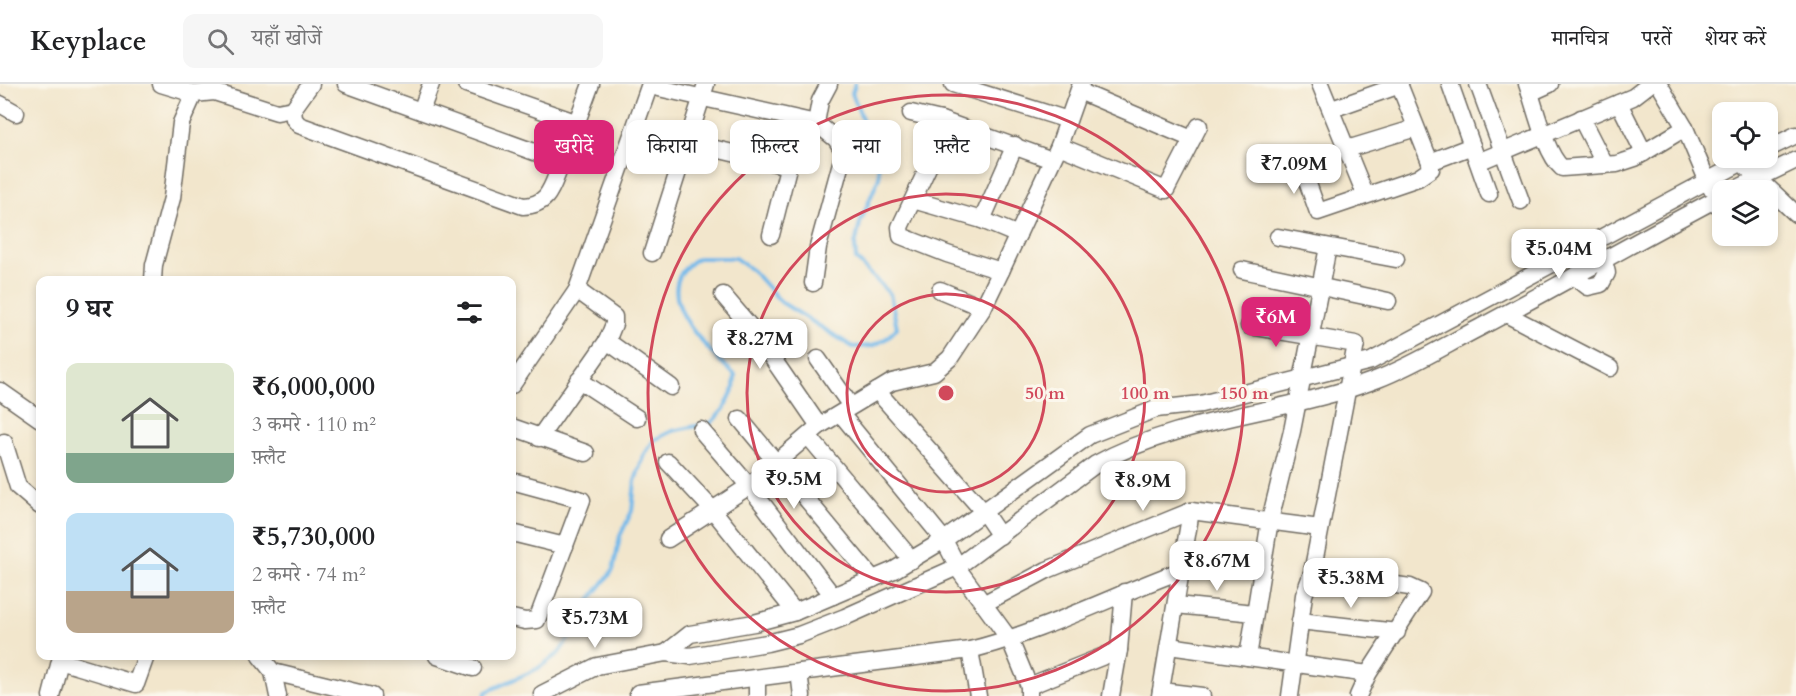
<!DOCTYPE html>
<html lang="hi">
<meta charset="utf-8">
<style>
body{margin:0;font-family:Cardo,"Noto Serif Devanagari",serif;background:#f6f6f6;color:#202124;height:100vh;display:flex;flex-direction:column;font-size:22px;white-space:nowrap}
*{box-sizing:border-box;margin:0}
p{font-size:20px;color:#757577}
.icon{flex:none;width:33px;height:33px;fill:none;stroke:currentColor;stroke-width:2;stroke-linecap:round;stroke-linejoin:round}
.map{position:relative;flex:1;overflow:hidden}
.details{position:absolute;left:36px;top:192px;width:480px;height:384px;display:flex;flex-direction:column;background:#fff;border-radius:12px;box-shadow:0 3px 9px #0003}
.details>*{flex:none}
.banner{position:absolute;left:534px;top:36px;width:570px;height:54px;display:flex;gap:12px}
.controls{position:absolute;left:1712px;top:18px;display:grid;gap:12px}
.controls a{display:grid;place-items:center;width:66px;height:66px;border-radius:12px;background:#fff;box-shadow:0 3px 9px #0003;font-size:30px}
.price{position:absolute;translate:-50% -51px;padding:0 14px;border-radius:12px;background:#fff;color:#222;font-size:20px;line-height:39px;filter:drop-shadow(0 2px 3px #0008)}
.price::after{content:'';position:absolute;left:50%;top:36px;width:18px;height:14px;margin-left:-9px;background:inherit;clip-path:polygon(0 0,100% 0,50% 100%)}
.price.selected{background:#db2777;color:#fff}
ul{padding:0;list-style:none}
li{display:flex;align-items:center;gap:18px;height:150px;padding:0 30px}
li span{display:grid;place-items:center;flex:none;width:168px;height:120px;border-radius:12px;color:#555}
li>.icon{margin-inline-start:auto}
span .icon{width:72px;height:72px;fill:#fffc;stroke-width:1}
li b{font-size:26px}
h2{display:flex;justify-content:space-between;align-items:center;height:72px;padding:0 30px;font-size:26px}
.tag{padding:0 21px;border-radius:12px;background:#fff;box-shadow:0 3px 9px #0003;font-size:21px;line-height:54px}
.tag.selected{background:#db2777;color:#fff}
header{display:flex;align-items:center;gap:36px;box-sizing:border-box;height:84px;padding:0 30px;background:#fff;border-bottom:2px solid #e0e0e0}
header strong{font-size:28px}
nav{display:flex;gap:33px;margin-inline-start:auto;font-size:21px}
.search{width:420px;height:54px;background:#f6f6f6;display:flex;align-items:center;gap:15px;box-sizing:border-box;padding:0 21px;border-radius:12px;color:#757577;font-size:22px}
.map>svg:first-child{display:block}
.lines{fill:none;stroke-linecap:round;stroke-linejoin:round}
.stream{stroke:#73b9ea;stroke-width:4}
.minor-casing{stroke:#716c63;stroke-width:19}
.minor{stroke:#fff;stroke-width:16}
.ring{fill:none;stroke:#d1495b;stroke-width:3}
.centre{fill:#d1495b;stroke:#fbf7ec;stroke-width:3}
.ring-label{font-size:18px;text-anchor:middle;font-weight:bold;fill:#d1495b;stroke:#fbf7ec;stroke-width:6;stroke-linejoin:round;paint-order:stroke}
</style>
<header>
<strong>Keyplace</strong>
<div class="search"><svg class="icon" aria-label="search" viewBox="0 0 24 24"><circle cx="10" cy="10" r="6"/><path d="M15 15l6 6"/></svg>यहाँ खोजें</div>
<nav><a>मानचित्र</a><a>परतें</a><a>शेयर करें</a></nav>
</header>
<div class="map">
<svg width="1796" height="612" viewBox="0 0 1796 612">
<rect width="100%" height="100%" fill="#fbf7ec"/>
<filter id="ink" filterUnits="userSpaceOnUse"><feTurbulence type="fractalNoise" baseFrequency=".0167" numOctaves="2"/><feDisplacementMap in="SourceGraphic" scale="12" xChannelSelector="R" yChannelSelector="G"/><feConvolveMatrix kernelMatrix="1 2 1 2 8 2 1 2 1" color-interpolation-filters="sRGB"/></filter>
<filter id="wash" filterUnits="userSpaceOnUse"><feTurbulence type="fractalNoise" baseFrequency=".008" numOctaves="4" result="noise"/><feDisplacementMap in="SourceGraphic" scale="24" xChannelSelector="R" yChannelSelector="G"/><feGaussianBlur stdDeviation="1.35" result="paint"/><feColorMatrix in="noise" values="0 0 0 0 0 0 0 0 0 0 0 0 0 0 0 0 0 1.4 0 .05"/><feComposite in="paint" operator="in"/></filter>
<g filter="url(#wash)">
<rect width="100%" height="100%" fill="#f2e6cc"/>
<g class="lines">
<path class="stream" d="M485 612 486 608 537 585 558 570 584 533 589 517 613 486 620 452 632 427 635 397 643 373 654 356 672 347 711 339 724 325 734 304 735 291C707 265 643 206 698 174H735L753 187 781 218 853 263 873 262 887 254 897 244 890 210 856 175 855 161 860 139 879 93 878 76 852 9 855 0"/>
</g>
</g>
<g filter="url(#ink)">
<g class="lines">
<g class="minor-casing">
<g id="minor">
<polyline points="161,0 194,10"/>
<polyline points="346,0 562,78 591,0"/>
<polyline points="466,0 578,39"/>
<polyline points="953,0 1068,36"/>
<polyline points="1320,0 1365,110"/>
<polyline points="1399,0 1430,78"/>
<polyline points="1450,0 1489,110"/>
<polyline points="1478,0 1521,117"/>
<path d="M1527 0C1535 22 1545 69 1562 84L1617 80 1635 74 1685 44"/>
<polyline points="1659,0 1685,44 1710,103"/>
<polyline points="650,2 816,39"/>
<polyline points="1079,7 1192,55"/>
<polyline points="1530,9 1550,0"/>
<polyline points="1619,19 1644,69"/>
<polyline points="0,20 16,29"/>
<path d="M293 25 294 35 299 41 523 122C551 121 552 100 562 78"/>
<polyline points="1332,25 1400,1"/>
<polyline points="421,27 431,0"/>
<polyline points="911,29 941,36 1052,76"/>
<polyline points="1581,34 1605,81"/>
<polyline points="941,36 931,77 900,143 901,152 947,170 1001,187"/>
<polyline points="686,58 788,82"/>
<polyline points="1059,62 1166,106 1199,42"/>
<polyline points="1347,65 1416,44"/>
<polyline points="1767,65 1796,51"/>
<polyline points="1478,78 1633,13 1650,0"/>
<polyline points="1741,78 1796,130"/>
<polyline points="1302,83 1318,128 1418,94 1431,85 1430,78 1472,62"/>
<polyline points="1734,106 1796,76"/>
<polyline points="913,116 982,136 1018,151"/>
<polyline points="982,136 1015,61"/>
<polyline points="771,151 800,36"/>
<polyline points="1278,153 1396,175"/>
<polyline points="652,169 706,0"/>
<polyline points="1242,186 1388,217"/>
<polyline points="1575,193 1588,203 1601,200 1607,189 1604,177"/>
<polyline points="153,196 154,181 172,114 181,39 194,10 214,8 277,28 293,25 311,0"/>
<polyline points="813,199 818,163 844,68 836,55 816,39 820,17 829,0"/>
<polyline points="577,206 614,233 614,240 607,257"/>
<polyline points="940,206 983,224"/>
<polyline points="723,211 753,246 819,342"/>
<polyline points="1506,230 1610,284"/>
<polyline points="1249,242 1356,260 1312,489 1304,511 1290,612"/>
<polyline points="818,275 851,322"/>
<polyline points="579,296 637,334"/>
<polyline points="512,301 577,206 650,0"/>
<polyline points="0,307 40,335"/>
<polyline points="877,307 983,427 1000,452"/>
<polyline points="841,330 944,456 961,489 1010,556 1029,602 1029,612"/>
<polyline points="740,335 873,495"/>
<polyline points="512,343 586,369"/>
<polyline points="701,346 749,402 833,512"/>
<polyline points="809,353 912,476"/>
<polyline points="539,354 607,257 671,303"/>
<polyline points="4,358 18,403 40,422"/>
<polyline points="668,378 712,425 795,528"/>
<polyline points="512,397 582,416 537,536 525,537 512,534"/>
<polyline points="512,449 565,462"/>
<polyline points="668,455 749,402 819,342 892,298 934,288 950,274 983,224 1001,187 1059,62 1081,0"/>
<polyline points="1184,470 1262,483"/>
<polyline points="1312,489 1410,503 1421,508 1368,590 1358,612"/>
<polyline points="985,519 1047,486 1191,427 1320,444"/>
<polyline points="1176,521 1254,529"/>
<polyline points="1300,537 1397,548"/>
<polyline points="1169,562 1368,590"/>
<polyline points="970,566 978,612"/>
<polyline points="666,569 690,550 754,539 795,528 894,486 944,456 1090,351 1156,325 1201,320 1371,277 1750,74"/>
<polyline points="260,572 273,588 278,612"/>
<polyline points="437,572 473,584"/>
<polyline points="1248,573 1270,436 1292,347 1328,163"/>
<polyline points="273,588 372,612"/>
<polyline points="799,588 802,612"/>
<polyline points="757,594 757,612"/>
<polyline points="1029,602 1119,566"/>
<polyline points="1161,607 1202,612"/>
<path d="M638 609 970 566C1042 548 1110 513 1180 487"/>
<path d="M542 610 597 582 666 569 690 572 767 559 799 551 845 533 957 483 1096 380C1183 332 1286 330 1378 295 1412 282 1446 261 1479 244 1560 201 1640 155 1722 112"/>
<polyline points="51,612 60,577 136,600 146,572"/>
<polyline points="1111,612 1119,566 1124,508"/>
<polyline points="1160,612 1191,427"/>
</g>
</g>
<use href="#minor" class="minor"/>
</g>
</g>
<g class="ring">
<circle cx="946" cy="309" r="99"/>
<circle cx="946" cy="309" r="199"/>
<circle cx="946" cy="309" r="298"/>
</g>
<circle cx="946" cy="309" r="9" class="centre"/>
<g class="ring-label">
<text x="1045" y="315">50 m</text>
<text x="1145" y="315">100 m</text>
<text x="1244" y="315">150 m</text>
</g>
</svg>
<div class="controls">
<a><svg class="icon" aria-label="locate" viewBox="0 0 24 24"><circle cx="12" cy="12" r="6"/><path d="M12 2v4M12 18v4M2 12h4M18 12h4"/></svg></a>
<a><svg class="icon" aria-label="layers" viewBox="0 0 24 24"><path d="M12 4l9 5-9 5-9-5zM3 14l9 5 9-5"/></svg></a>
</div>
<b class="price" style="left:1294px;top:111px">₹7.09M</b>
<b class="price" style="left:1559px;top:196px">₹5.04M</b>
<b class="price selected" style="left:1276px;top:264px">₹6M</b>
<b class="price" style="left:760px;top:286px">₹8.27M</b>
<b class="price" style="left:794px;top:426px">₹9.5M</b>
<b class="price" style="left:1143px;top:428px">₹8.9M</b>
<b class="price" style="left:1217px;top:508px">₹8.67M</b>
<b class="price" style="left:1351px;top:525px">₹5.38M</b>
<b class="price" style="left:595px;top:565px">₹5.73M</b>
<div class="banner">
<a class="tag selected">खरीदें</a>
<a class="tag">किराया</a>
<a class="tag">फ़िल्टर</a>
<a class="tag">नया</a>
<a class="tag">फ़्लैट</a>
</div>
<section class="details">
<h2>9 घर<svg class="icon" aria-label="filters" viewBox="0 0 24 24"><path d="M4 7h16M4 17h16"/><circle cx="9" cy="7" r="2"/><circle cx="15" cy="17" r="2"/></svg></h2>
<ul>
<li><span style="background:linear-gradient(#dfe7d0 75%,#7fa58c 0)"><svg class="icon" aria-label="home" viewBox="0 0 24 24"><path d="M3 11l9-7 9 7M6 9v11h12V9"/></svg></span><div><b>₹6,000,000</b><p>3 कमरे · 110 m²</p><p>फ़्लैट</p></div></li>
<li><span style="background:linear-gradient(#bfe0f5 65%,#b9a48a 0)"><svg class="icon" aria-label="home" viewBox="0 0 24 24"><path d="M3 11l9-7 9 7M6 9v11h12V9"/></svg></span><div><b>₹5,730,000</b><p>2 कमरे · 74 m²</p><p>फ़्लैट</p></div></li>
</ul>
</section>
</div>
